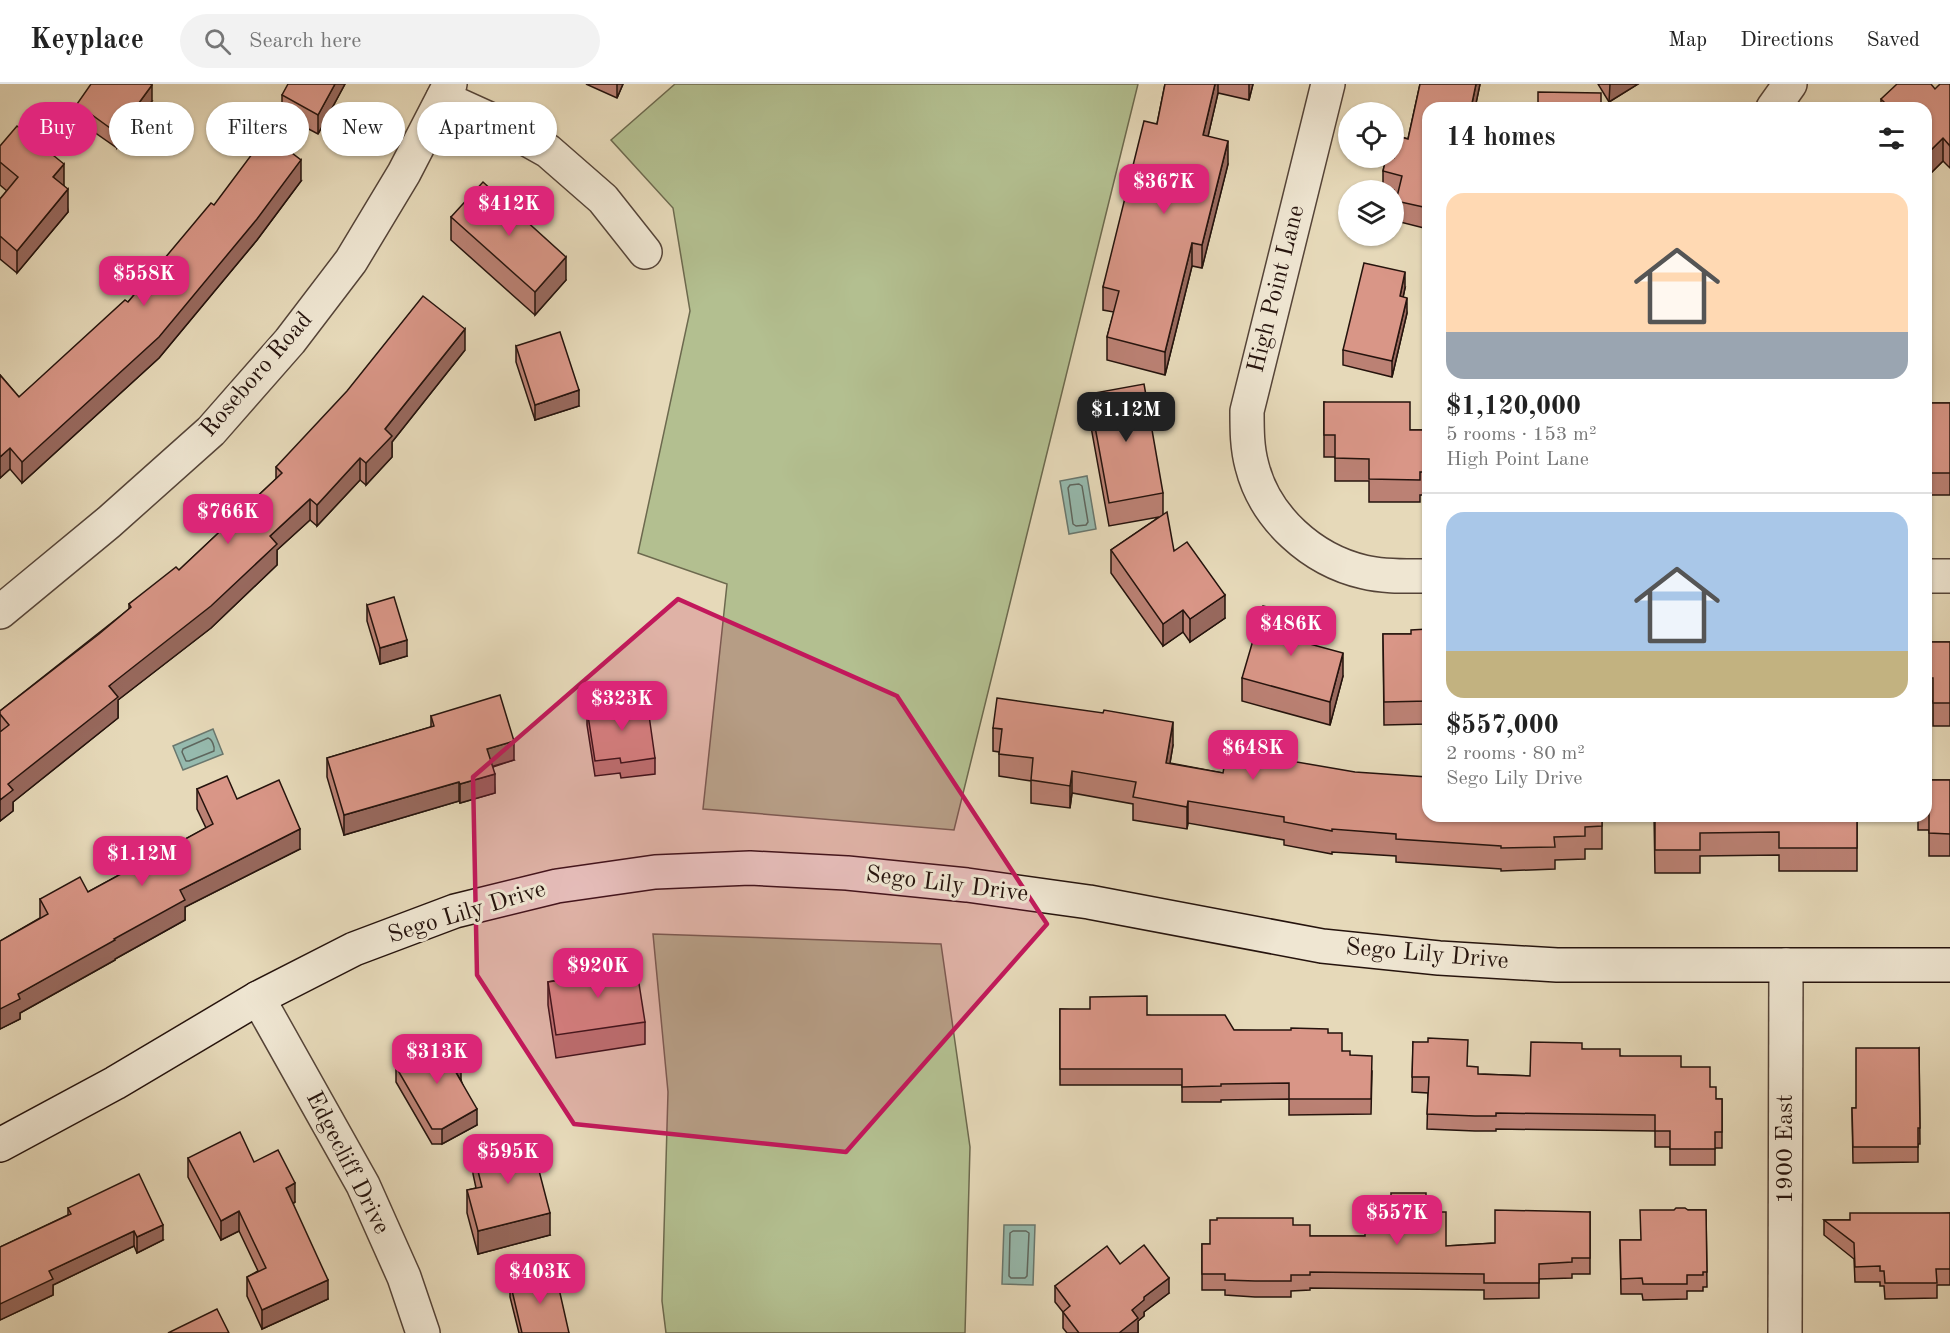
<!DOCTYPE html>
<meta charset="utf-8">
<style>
body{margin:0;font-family:"Old Standard TT",serif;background:#f2f2f2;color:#222;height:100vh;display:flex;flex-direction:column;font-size:22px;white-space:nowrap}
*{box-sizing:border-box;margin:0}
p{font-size:20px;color:#767676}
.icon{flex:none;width:33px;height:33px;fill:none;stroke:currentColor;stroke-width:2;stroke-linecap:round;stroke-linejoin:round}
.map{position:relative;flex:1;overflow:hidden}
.drawer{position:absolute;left:1422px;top:18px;width:510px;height:720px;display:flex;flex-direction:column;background:#fff;border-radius:18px;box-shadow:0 2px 4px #0004}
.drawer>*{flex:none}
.banner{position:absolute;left:18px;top:18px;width:570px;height:54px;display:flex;gap:12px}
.fabs{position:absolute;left:1338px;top:18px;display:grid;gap:12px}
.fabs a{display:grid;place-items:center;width:66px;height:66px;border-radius:50%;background:#fff;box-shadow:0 2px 4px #0004;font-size:30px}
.price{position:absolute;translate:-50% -51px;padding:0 14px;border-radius:12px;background:#db2777;color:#fff;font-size:20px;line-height:39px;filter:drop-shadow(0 2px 3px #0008)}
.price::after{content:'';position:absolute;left:50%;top:36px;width:18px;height:14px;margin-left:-9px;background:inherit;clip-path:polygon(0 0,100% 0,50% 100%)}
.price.active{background:#222;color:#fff}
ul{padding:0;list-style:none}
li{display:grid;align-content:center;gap:12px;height:318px;padding:0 24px}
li+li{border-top:2px solid #e0e0e0}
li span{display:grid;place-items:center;height:186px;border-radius:18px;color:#555}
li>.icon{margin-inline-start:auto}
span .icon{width:108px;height:108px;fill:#fffc;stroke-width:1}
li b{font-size:26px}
h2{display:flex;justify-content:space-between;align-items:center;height:72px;padding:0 24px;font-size:26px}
.tag{padding:0 21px;border-radius:27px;background:#fff;box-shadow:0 2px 4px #0004;font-size:21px;line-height:54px}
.tag.active{background:#db2777;color:#fff}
header{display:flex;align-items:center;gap:36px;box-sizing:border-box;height:84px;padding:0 30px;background:#fff;border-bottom:2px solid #e0e0e0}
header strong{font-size:28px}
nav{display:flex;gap:33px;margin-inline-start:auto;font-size:21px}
.search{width:420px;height:54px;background:#f2f2f2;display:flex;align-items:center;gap:15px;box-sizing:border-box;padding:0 21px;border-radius:33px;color:#767676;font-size:22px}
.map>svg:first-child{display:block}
.green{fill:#b3bf90;stroke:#6c694e;stroke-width:1.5}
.water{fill:#96baae;stroke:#69776e;stroke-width:1.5}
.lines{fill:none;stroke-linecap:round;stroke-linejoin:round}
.shore{stroke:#5e665e;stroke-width:1.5}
.street-casing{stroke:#554438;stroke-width:36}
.secondary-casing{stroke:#25130d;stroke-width:36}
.street{stroke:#efe6d2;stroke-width:33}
.secondary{stroke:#efe6d2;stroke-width:33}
.wall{fill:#bb8174;stroke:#25130d;stroke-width:1.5}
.shaded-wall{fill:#98695e;stroke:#25130d;stroke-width:1.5}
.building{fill:#d99687;stroke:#25130d;stroke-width:1.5}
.marked{fill:#c2185b;fill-opacity:0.2;stroke:#c2185b;stroke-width:4.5;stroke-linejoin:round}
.labels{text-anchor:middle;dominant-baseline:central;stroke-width:6;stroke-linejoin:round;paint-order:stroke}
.street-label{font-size:24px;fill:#25130d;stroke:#efe6d2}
</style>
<header>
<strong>Keyplace</strong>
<div class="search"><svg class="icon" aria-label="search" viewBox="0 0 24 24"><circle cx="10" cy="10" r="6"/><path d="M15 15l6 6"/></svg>Search here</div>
<nav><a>Map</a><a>Directions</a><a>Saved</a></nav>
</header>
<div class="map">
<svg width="1950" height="1249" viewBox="0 0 1950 1249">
<rect width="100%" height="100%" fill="#e6d9b9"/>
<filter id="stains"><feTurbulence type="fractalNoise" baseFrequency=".00333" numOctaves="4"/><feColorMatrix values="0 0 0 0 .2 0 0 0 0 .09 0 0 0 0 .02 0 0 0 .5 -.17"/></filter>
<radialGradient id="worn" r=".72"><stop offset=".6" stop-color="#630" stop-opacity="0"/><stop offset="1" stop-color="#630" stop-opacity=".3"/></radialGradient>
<g class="green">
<polygon points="675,0 1138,0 954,746 703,725 727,500 638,469 690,227 673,124 611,56"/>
<polygon points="653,850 941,860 970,1063 965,1249 666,1249 662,1217 668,1008"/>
</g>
<g class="water">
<polygon points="1087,392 1096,445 1069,450 1060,397"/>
<polygon points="213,645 223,670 183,686 173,662"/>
<polygon points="1004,1141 1035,1141 1033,1201 1002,1200"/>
</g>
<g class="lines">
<g class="shore">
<polygon points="1079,400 1082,402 1088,438 1086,441 1076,442 1073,440 1068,404 1070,401"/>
<path d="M208 654C212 655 215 663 214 667L189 677H186L182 668 183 665Z"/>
<polygon points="1013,1147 1026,1147 1029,1149 1027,1192 1025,1194 1011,1194 1009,1192 1010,1149"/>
</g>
<g class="street-casing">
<g id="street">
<path d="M1328 0 1247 327C1247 346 1247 364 1252 382 1265 434 1312 476 1364 488 1384 493 1407 492 1428 492"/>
<polyline points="443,14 498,39 548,67 603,115 645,168"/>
<polyline points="1773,24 1790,0"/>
<polyline points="1926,492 1950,492"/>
<polyline points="0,528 109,438 211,347 290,257 351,177 404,89 450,0"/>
<polyline points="258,914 363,1101 404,1193 423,1249"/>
<polyline points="1785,1249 1786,881"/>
</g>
</g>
<g class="secondary-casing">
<polyline id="secondary" points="0,1061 115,999 258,914 354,865 455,827 557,802 655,788 750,784 847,789 967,801 1089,818 1322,862 1439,874 1557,881 1950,881"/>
</g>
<use href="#street" class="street"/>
<use href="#secondary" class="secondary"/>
</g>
<g class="wall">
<polygon points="345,0 318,50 282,31 282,11"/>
<polygon points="586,0 623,0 617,14"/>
<polygon points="1165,0 1253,0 1249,16 1218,9 1208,52 1228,80 1202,184 1192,182 1165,291 1107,276 1107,253 1114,228 1103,226 1103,203 1157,40"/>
<polygon points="1420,0 1480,0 1475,24 1428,24 1428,145 1396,137 1396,117 1397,111 1394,110 1394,106 1383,106 1383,87 1386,74 1394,74 1394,51 1408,55"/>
<polygon points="1598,0 1638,0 1609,18"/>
<polygon points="1950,0 1950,84 1943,77 1931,89 1926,84 1926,24 1881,24 1881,15 1935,5"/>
<polygon points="152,17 117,64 77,36 77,20"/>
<polygon points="0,62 64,102 68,128 17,189 0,175 0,115 7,107 0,101"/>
<polygon points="301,97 257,156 159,274 22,399 10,385 0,394 0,291 19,313 128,218 214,121"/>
<polygon points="451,133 566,196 535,231 451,156"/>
<polygon points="1405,204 1403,213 1407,229 1392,293 1343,281 1343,266"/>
<polygon points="516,262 579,322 535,336 516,278"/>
<polygon points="465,266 392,358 392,373 366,401 360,396 317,442 310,436 277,466 277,481 211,544 118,616 118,634 13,718 13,727 0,737 0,627 129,525 129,520 179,486 276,395 276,383"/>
<polygon points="1089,310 1163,409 1163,430 1174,467 1225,534 1190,558 1183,548 1163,562 1111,489 1111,466 1159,433 1109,442 1089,332"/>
<polygon points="1324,318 1410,346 1428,346 1428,411 1420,411 1420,418 1369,418 1369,397 1335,397 1335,373 1324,373"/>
<rect x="1926" y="319" width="24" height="92"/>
<polygon points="367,521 407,572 380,580 367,537"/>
<polygon points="1428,545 1428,640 1384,641 1383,550 1411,550"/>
<polygon points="1312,558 1312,561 1343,592 1330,641 1242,617 1242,594"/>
<polygon points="1926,558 1950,558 1950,642 1933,642 1933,617 1926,617"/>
<polygon points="587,625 655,674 655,690 621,694 620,689 595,692 587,641"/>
<polygon points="431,632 514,676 493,683 495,709 460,719 459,717 344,751 327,693 327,674 431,643"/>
<polygon points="993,644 1173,661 1170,679 1223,689 1602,732 1602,765 1585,765 1585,775 1555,776 1555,785 1501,787 1501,785 1396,778 1396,772 1332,768 1332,770 1284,761 1284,756 1188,739 1187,745 1133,736 1133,720 1072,709 1070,724 1031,719 1031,697 999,692 999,668 993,667"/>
<polygon points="1926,696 1950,696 1950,772 1929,772 1929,746 1918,746 1918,732 1926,732"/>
<polygon points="197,705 237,715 300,765 185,823 185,836 115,875 115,876 20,929 20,935 0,945 0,857 40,834 40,815 88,808 206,744 197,725"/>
<polygon points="1654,732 1857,732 1857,787 1779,787 1779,771 1700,772 1700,789 1655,789"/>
<polygon points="598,880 645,938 645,960 556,974 548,921 548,898 598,890"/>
<polygon points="1060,925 1147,931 1234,946 1328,949 1342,967 1350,971 1372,987 1371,1030 1289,1031 1289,1015 1221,1016 1221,1018 1182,1018 1182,1001 1060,1001"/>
<polygon points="1413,958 1478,990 1530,992 1582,965 1620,972 1681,983 1710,1003 1716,1015 1722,1015 1722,1064 1715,1064 1715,1081 1670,1081 1670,1063 1655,1063 1655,1047 1496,1045 1496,1047 1475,1047 1427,1045 1428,1009 1412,1008"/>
<polygon points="1919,964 1920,1060 1918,1060 1918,1078 1853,1079 1852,1024 1856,1024"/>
<polygon points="396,983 461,996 477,1041 442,1060 432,1060 396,998"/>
<polygon points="473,1067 550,1151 478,1170 467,1129 467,1106 476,1104 473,1090"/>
<polygon points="188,1074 254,1078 295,1118 293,1120 328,1215 262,1245 247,1212 247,1193 258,1187 239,1147 221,1156 188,1093"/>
<polygon points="68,1124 163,1156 137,1169 134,1162 53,1201 53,1211 0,1236 0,1163 68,1131"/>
<polygon points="1688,1126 1706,1126 1707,1203 1703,1203 1703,1207 1687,1207 1687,1215 1643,1216 1642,1210 1621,1210 1620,1156 1641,1156"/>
<polygon points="1426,1128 1446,1162 1495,1159 1590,1128 1590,1190 1572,1190 1572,1194 1539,1195 1539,1214 1484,1215 1484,1206 1310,1204 1310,1206 1291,1207 1291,1213 1255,1213 1225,1211 1225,1206 1202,1206 1202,1160 1210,1160 1293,1141 1310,1152 1365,1152 1391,1130"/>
<polygon points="1950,1129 1950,1201 1937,1201 1937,1214 1885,1215 1884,1202 1880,1202 1880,1198 1855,1198 1854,1175 1824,1151 1824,1136 1850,1136"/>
<polygon points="1120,1180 1169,1209 1144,1228 1144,1232 1138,1237 1138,1249 1067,1249 1063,1244 1063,1228 1055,1218 1055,1202"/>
<polygon points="510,1198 569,1249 519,1249 510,1213"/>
</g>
<g class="shaded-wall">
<polygon points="335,0 345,0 318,50 318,31"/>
<polygon points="617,0 623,0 617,14"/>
<polygon points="1215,0 1218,0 1218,9 1203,74 1203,51"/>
<polygon points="1249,0 1253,0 1249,16"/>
<polygon points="1476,0 1480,0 1475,24 1471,24"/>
<polygon points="1610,0 1638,0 1609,18"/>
<polygon points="152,1 152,17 117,64 117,49"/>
<polygon points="1943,54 1943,77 1931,89 1931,66"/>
<polygon points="1228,57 1228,80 1202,184 1202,161"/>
<polygon points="301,76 301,97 257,156 159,274 22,399 22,378"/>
<polygon points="64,80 64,103 53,93"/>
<polygon points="68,105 68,128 17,189 17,167"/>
<polygon points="1192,159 1192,182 1165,291 1165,268"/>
<polygon points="566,173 566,196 535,231 535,208"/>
<polygon points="1405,188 1405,204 1400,228 1400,212"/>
<polygon points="1407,214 1407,229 1392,293 1392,277"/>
<polygon points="465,245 465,266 392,358 392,373 366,401 366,379 385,345"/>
<polygon points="579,306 579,322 535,336 535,321"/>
<polygon points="10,364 10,385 0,394 0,373"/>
<polygon points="360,374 360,396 317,442 317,421"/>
<polygon points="310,415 310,436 277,466 277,481 211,544 118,616 118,634 13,718 13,727 0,737 0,716 8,700 109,602"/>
<polygon points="1225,511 1225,534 1190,558 1190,535"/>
<polygon points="1183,526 1183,548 1163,562 1163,540"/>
<polygon points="1312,535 1312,558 1306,582 1306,559"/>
<polygon points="407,556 407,572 380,580 380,564"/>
<polygon points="1343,569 1343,592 1330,641 1330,618"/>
<polygon points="1173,638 1173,661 1166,702 1166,679"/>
<polygon points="514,657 514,676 487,684 487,665"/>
<polygon points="1072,687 1072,709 1070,724 1070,702"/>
<polygon points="495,690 495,709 460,719 460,700"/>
<polygon points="459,698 459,717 344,751 344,731"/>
<polygon points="1188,717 1188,739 1187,745 1187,723"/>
<polygon points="300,745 300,765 185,823 185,836 115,875 115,876 20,929 20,935 0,945 0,925 18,910 114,855 180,806"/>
<polygon points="461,981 461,997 454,985"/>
<polygon points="477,1025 477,1041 442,1060 442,1045"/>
<polygon points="295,1099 295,1118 286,1123 286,1104"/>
<polygon points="239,1127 239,1147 221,1156 221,1137"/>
<polygon points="550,1129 550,1151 478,1170 478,1147"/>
<polygon points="163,1141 163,1156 137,1169 137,1153"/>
<polygon points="134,1147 134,1162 53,1201 53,1211 0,1236 0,1220 49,1187"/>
<polygon points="1169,1194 1169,1209 1144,1228 1144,1232 1138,1237 1138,1249 1119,1249 1132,1226 1144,1213"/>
<polygon points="328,1196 328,1215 262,1245 262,1226"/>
</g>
<g class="building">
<polygon points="91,0 150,0 152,1 117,49 77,20"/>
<polygon points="288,0 335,0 318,31 282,11"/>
<polygon points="1165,0 1215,0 1203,51 1228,57 1202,161 1192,159 1165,268 1107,253 1119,207 1103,203 1144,37 1157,40"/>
<polygon points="1420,0 1476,0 1471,24 1428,24 1428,124 1396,117 1402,92 1383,87 1386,74 1394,74 1394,51 1408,55"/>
<polygon points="1897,0 1931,0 1935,5 1940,0 1950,0 1950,62 1943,54 1931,66 1926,61 1926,24 1890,24 1881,15"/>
<polygon points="1538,8 1601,9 1601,24 1538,24"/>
<polygon points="17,42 64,80 53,93 68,105 17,167 0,152 0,115 18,93 0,78 0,62"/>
<polygon points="267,50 301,76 257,135 159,253 22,378 10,364 0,373 0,291 19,313 125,216 128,218 211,119 214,121"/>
<polygon points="483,98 566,173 535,208 451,133"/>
<polygon points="1364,179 1405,188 1400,212 1407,214 1392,277 1343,266"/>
<polygon points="423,212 465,245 385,345 392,352 366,379 360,374 317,421 310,415 270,452 277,460 211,522 109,602 118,613 8,700 13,706 0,716 0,648 9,641 0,630 0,627 99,550 131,523 129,520 176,483 179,486 282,389 276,383 347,307"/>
<polygon points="560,248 579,306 535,321 516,262"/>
<polygon points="1144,300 1163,409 1109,419 1089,310"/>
<polygon points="1324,318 1410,318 1410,346 1428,346 1428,388 1420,388 1420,396 1369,395 1369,375 1335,374 1335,351 1324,351"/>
<rect x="1926" y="319" width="24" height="70"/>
<polygon points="1167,428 1174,467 1187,458 1225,511 1190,535 1183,526 1163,540 1111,466"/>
<polygon points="394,513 407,556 380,564 367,521"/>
<polygon points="1263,522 1312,535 1306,559 1343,569 1330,618 1242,594"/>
<polygon points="1428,545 1428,617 1384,618 1383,550 1411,550 1411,546"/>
<polygon points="1926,558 1950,558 1950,619 1933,619 1933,594 1926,594"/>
<polygon points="500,611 514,657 487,665 495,690 460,700 459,698 344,731 327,674 434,642 431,632"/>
<polygon points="997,614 1103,629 1104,626 1173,638 1166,679 1223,689 1227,666 1355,688 1428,693 1428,732 1602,732 1602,742 1585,743 1585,752 1554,753 1555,763 1501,764 1501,762 1396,755 1396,750 1332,745 1332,747 1284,738 1284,733 1188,717 1187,723 1133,713 1136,698 1072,687 1070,702 1031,696 1033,674 999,670 1002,645 993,644"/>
<polygon points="647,617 655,674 621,679 620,674 595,677 587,625"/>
<polygon points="227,692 237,715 279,696 300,745 180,806 185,816 114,855 115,856 18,910 20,915 0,925 0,857 48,830 40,815 80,793 88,808 213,740 197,705"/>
<polygon points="1926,696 1950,696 1950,750 1929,749 1929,724 1926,724"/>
<polygon points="1655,732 1857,732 1857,764 1779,764 1779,748 1700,749 1700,766 1655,766"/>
<polygon points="635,874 645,938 556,951 548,898 600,890 598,880"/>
<polygon points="1147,912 1147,931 1225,931 1234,946 1291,946 1291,944 1328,945 1328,949 1342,949 1342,967 1350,967 1350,971 1372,972 1371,1015 1289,1015 1289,999 1221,1000 1221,1002 1182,1003 1182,985 1060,985 1060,925 1090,925 1090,913"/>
<polygon points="446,954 461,981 454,985 477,1025 442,1045 432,1045 396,983"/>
<polygon points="1428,954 1468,956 1467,982 1478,983 1478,990 1530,992 1531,958 1582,959 1582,965 1620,965 1620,972 1681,972 1681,983 1710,983 1710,1003 1716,1003 1716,1015 1722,1015 1722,1048 1715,1048 1715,1065 1670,1065 1670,1047 1655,1047 1655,1031 1496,1029 1496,1032 1475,1032 1427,1030 1429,993 1412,993 1413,958 1428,958"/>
<polygon points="1856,964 1919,964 1920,1044 1918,1044 1918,1063 1853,1063 1852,1024 1856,1024"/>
<polygon points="240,1048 254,1078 278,1066 295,1099 286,1104 328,1196 262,1226 247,1193 266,1184 239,1127 221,1137 188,1074"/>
<polygon points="530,1052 550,1129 478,1147 467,1106 482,1103 473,1067"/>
<polygon points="139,1090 163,1141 137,1153 134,1147 49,1187 53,1195 0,1220 0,1163 71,1130 68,1124"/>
<polygon points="1391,1109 1426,1109 1426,1128 1446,1128 1446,1162 1495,1159 1495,1126 1590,1128 1590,1174 1572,1174 1572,1178 1539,1180 1539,1199 1484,1199 1484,1190 1310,1188 1310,1191 1291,1191 1291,1197 1255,1197 1225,1196 1225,1190 1202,1190 1202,1160 1210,1160 1210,1136 1217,1136 1217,1134 1293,1134 1293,1141 1310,1141 1310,1152 1365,1152 1365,1130 1391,1130"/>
<polygon points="1676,1124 1685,1124 1688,1126 1706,1126 1707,1188 1703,1188 1703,1191 1687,1191 1687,1200 1643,1200 1642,1194 1621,1195 1620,1156 1641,1156 1640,1126 1674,1126"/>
<polygon points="1850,1129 1950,1129 1950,1185 1936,1185 1937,1199 1885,1199 1884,1187 1880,1187 1880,1182 1855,1183 1854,1159 1824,1136 1850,1136"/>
<polygon points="1144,1161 1169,1194 1144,1213 1144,1216 1132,1226 1138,1234 1119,1249 1079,1249 1063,1228 1070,1222 1055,1202 1107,1162 1120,1180"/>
<polygon points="555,1187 569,1249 522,1249 510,1198"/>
<polygon points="217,1225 229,1249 168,1249"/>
</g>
<path class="marked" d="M678 515 897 612 1047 840 846 1068 574 1040 477 891 473 693Z"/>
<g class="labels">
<g class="street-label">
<text transform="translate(1277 205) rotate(-76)">High Point Lane</text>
<text transform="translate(257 291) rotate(-49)">Roseboro Road</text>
<text transform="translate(947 801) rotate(7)">Sego Lily Drive</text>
<text transform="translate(467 829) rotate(-17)">Sego Lily Drive</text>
<text transform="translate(1427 871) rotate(5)">Sego Lily Drive</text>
<text transform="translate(1786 1065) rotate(-90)">1900 East</text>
<text transform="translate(347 1079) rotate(63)">Edgecliff Drive</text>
</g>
</g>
<rect width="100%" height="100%" filter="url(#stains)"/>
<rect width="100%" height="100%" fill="url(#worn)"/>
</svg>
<div class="fabs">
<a><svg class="icon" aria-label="locate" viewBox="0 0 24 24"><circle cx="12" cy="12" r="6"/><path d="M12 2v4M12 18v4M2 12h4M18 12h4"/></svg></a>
<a><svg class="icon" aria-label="layers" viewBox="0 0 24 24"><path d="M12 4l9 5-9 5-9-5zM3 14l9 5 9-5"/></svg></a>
</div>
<b class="price" style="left:1164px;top:131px">$367K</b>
<b class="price" style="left:509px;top:153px">$412K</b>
<b class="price" style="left:144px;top:223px">$558K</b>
<b class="price active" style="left:1126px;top:359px">$1.12M</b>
<b class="price" style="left:228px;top:461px">$766K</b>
<b class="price" style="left:1291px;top:573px">$486K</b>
<b class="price" style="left:622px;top:648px">$323K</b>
<b class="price" style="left:1253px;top:697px">$648K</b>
<b class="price" style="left:142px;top:803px">$1.12M</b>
<b class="price" style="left:598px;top:915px">$920K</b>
<b class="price" style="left:437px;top:1001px">$313K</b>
<b class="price" style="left:508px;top:1101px">$595K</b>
<b class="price" style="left:1397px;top:1162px">$557K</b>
<b class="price" style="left:540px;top:1221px">$403K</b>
<div class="banner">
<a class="tag active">Buy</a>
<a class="tag">Rent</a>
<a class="tag">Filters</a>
<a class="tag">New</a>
<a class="tag">Apartment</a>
</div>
<section class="drawer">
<h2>14 homes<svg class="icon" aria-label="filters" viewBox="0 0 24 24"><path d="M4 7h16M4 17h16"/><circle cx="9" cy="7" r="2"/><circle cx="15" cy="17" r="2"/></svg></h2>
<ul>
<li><span style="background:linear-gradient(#ffd9b3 75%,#9aa5b1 0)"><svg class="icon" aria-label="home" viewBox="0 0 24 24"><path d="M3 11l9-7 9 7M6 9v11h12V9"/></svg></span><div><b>$1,120,000</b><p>5 rooms · 153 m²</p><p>High Point Lane</p></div></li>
<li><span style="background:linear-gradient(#a9c7e8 75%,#c2b280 0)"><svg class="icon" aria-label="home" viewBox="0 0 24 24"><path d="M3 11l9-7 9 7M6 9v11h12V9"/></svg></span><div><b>$557,000</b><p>2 rooms · 80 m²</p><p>Sego Lily Drive</p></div></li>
</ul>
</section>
</div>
